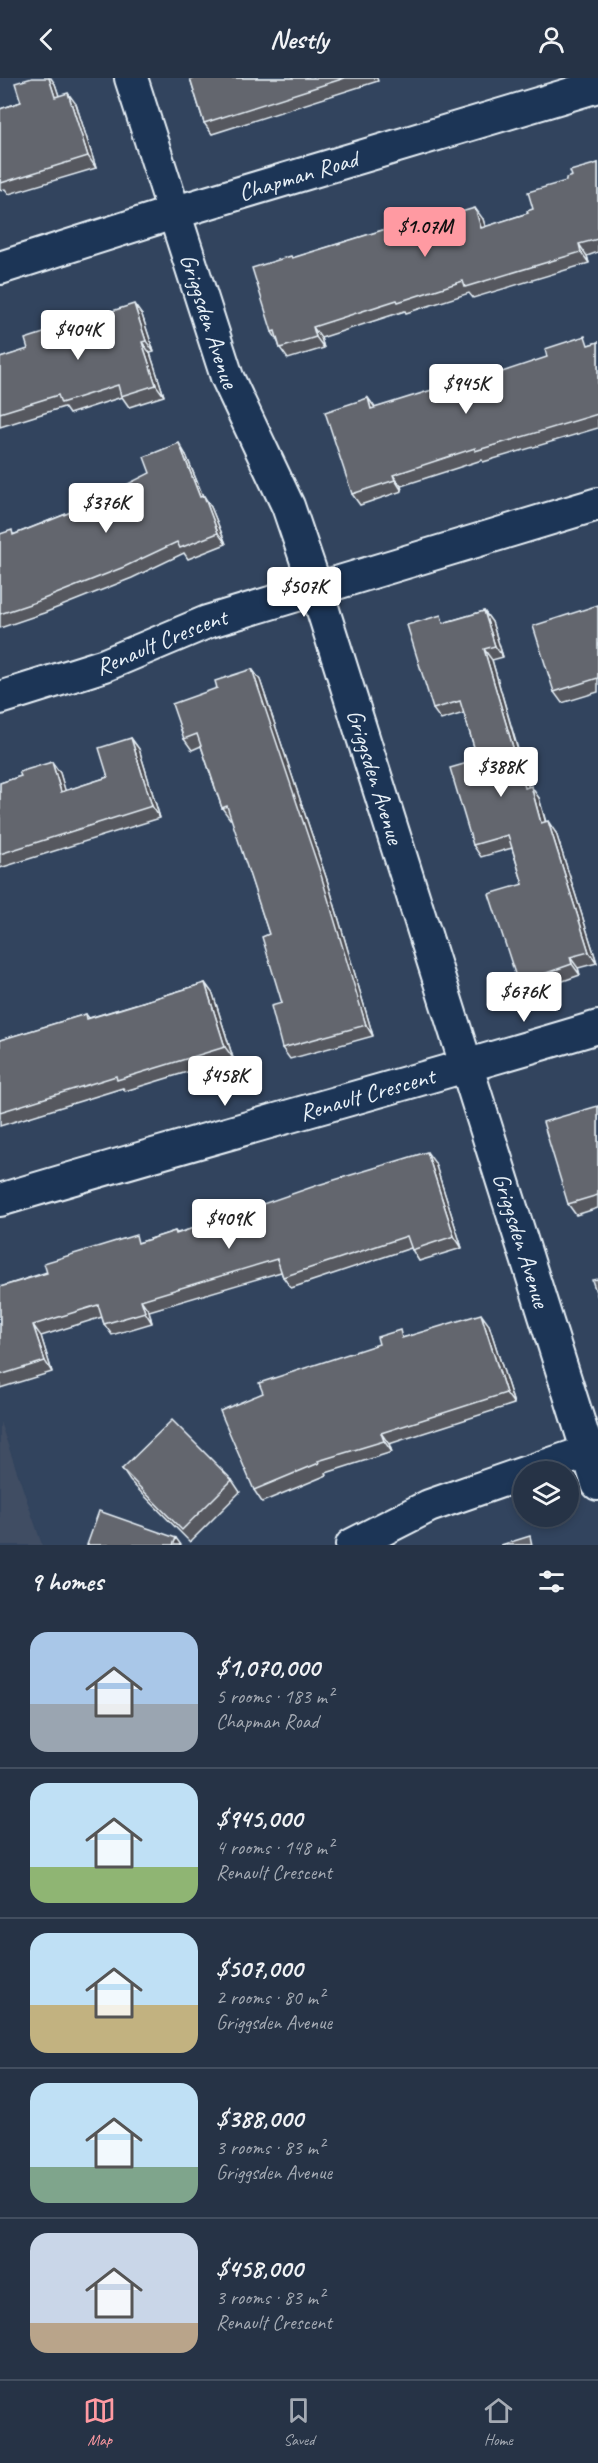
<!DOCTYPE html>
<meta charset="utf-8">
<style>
body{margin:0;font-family:Caveat,sans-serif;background:#2e3b4d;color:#f1f3f6;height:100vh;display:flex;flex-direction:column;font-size:22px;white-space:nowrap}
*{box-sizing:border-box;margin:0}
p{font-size:20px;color:#a4aab3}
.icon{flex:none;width:33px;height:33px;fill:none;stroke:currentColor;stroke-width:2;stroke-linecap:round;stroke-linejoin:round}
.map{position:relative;height:1467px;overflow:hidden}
.panel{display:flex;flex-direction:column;background:#263346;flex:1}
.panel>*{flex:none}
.buttons{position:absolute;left:513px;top:1383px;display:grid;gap:12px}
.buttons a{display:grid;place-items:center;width:66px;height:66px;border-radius:50%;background:#263346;box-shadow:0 3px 9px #0003,0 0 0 2px #424e5f;font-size:30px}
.price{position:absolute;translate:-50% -51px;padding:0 14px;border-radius:6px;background:#fff;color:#222;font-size:20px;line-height:39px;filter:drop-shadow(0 2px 3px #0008)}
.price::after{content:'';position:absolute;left:50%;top:36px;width:18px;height:14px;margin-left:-9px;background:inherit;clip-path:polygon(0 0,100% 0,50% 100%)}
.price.selected{background:#ff9aa2;color:#111}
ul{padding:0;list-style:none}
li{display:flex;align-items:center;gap:18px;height:150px;padding:0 30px}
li+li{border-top:2px solid #424e5f}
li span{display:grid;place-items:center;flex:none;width:168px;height:120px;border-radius:18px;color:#555}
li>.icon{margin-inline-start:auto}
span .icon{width:72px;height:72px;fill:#fffc;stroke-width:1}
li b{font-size:26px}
h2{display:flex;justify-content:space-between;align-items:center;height:72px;padding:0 30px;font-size:26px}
header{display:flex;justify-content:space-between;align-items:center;height:78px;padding:0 30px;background:#263346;font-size:27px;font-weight:600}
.dock{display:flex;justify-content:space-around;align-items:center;height:84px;border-top:2px solid #424e5f;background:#263346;font-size:16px;color:#a4aab3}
.dock a{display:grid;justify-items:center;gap:3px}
.dock .selected{color:#ff9aa2}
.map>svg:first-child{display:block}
.built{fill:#414e63}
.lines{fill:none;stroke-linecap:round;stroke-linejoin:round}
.street-casing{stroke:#e8f1f8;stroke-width:36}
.street{stroke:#1d3557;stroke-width:32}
.wall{fill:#56585f;stroke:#e8f1f8;stroke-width:1.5}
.shaded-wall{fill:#46474d;stroke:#e8f1f8;stroke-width:1.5}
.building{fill:#64666e;stroke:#e8f1f8;stroke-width:1.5}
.labels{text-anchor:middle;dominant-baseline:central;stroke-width:6;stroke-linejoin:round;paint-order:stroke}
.street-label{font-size:24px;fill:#e8f1f8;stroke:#1d3557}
</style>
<header><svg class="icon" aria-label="back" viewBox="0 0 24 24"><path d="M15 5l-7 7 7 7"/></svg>Nestly<svg class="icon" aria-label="person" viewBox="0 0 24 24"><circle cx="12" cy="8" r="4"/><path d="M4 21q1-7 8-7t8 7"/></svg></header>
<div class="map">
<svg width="598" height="1467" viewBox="0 0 598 1467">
<rect width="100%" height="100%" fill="#32445e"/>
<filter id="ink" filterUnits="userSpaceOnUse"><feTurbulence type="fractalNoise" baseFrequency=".0167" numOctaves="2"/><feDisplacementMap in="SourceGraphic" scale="12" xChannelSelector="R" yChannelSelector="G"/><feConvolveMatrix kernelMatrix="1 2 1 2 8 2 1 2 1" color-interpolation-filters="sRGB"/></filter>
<g filter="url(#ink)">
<polygon class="built" points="0,1344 42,1467 0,1467"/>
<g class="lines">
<g class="street-casing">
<g id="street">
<path id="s1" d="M131 0 227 299 288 428 316 510 598 1406"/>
<path id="s2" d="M0 190 173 135 598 8"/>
<path id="s3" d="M0 620 105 587 207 544 598 426"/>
<path id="s4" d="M0 1122C199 1062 399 1009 598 949"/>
<polyline points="528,1394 598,1370"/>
<polyline points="352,1467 429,1428 524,1395"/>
</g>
</g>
<use href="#street" class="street"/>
</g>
<g class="wall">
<polygon points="190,0 377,0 378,3 212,56 204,45"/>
<polygon points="55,6 59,18 76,26 96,90 9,116 5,111 0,112 0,31 21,24"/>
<polygon points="598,85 598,174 587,178 589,185 473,220 469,215 406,235 405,233 321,260 324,270 288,281 280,270 278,264 272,254 293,180 428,138 432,143 483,141 485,149 528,135 572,98"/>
<polygon points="142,237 154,274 150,275 164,318 129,329 122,319 69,336 64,329 0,349 0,280"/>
<polygon points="598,264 598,350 483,384 482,382 401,408 402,413 360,427 352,416 368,320 375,330 497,296"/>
<polygon points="186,377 203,418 211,429 226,466 188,481 184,475 132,500 44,535 0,550 0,456 15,456 99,423"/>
<polygon points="598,527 598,614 562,625 554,614"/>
<polygon points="484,533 492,544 503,579 492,582 529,709 539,720 546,744 556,755 597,885 578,890 580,897 526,916 518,905 523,806 512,770 481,779 473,767 478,682 464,635 441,642 433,631 446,544"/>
<polygon points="252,591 260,602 329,808 373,958 290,981 282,970 282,925 269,856 232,741 230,741 222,730 201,668 192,672 184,661 217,610"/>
<polygon points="131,660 139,671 160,740 0,790 0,705 21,698 52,684 60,695 65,713 108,699"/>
<polygon points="205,905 213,916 233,980 125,1013 123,1010 0,1048 0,962 86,936 89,940"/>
<polygon points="598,1028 598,1130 576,1137 568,1126"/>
<polygon points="435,1085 462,1170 419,1183 411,1170 291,1210 283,1199 281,1194 149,1233 152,1245 112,1257 104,1246 102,1239 41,1258 52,1294 0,1310 0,1209 175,1153 177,1155"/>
<polygon points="489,1247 514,1326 389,1366 392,1374 326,1395 327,1397 262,1424 254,1412 405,1259"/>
<polygon points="122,1391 232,1402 240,1414 190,1464 130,1403"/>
</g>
<g class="shaded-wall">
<polygon points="49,0 51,0 55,6 63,30 55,19"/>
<polygon points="68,15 76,26 96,90 88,78"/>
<polygon points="475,130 483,141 489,161 481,150"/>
<polygon points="579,166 587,178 589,185 581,174"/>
<polygon points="134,226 142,237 154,274 146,263"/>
<polygon points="313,249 321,260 324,270 316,259"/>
<polygon points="142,264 150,275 164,318 156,307"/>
<polygon points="368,320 376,331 371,331"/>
<polygon points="179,365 186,377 208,431 200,419"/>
<polygon points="393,397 401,408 402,413 395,402"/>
<polygon points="204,418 211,429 226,466 218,455"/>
<polygon points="484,533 492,544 503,579 495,568"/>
<polygon points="484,571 492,582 532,722 525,710"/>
<polygon points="252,591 260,602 329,808 373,958 366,947"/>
<polygon points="131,660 139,671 160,740 152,728"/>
<polygon points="52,684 60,695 69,725 61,714"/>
<polygon points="531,708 539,720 549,757 541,745"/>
<polygon points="548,743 556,755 597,885 589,874"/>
<polygon points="570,879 578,890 580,897 572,886"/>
<polygon points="205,905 213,916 233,980 225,969"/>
<polygon points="427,1074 435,1085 462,1170 454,1158"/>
<polygon points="141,1222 149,1233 152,1245 145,1234"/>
<polygon points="481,1236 489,1247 514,1326 506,1315"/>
<polygon points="33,1247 41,1258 52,1294 45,1283"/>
<polygon points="381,1355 389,1366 392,1374 384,1363"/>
<polygon points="176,1460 181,1467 173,1467"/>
</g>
<g class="building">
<polygon points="32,0 49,0 55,19 68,15 88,78 1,105 0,101 0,31 21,24 15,5"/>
<polygon points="190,0 345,0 204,45"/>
<polygon points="598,85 598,161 579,166 581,174 465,209 463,203 398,224 397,222 313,249 316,259 280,270 275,253 272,254 252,190 291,178 292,180 428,138 430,143 475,130 481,150 528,135 527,133 533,131 528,114 566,103 566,100 572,98 570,93"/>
<polygon points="134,226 146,263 142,264 156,307 121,318 118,307 61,325 58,317 0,335 0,280 28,271 25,261"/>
<polygon points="585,258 588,267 598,264 598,336 475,373 475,370 393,397 395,402 352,416 325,334 368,320 371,331 432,312 433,314 495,294 496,296 547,279 545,271"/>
<polygon points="179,365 200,419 204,418 218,455 180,470 177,464 124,489 36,524 0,536 0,456 12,452 13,457 99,423 98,421 150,395 144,379"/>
<polygon points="598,527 598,600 554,614 533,548"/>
<polygon points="484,533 495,568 484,571 525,710 531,708 541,745 548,743 589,874 570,879 572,886 518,905 489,816 523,806 508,757 473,767 450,690 478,682 460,623 433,631 407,547 441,537 443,545"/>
<polygon points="252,591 321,797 366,947 282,970 271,928 282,925 262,859 269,856 227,728 222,730 197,656 184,661 172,626 217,610 215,603"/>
<polygon points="131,660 152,728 0,776 0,705 21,698 19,694 52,684 61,714 108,699 99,670"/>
<polygon points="205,905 225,969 117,1002 116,998 0,1034 0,962 86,936 87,941"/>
<polygon points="598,1028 598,1117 568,1126 543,1044"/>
<polygon points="427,1074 454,1158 412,1172 407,1158 283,1199 277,1181 141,1222 145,1234 104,1246 98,1227 33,1247 45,1283 0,1297 0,1209 47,1195 44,1185 136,1157 138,1165 175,1153 176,1156 318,1107"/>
<polygon points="598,1201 598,1220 592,1202"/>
<polygon points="481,1236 506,1315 381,1355 384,1363 318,1383 319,1385 254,1412 220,1333 263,1315 259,1305 379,1266 377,1259 400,1252 402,1260"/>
<polygon points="172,1342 232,1402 182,1452 122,1391"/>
<polygon points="99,1433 176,1460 173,1467 87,1467"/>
<polygon points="530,1458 532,1467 501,1467"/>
</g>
</g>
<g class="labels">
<g class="street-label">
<text stroke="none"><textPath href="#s2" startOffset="312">Chapman Road</textPath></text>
<text stroke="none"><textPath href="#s1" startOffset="255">Griggsden Avenue</textPath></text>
<text stroke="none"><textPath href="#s3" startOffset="171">Renault Crescent</textPath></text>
<text stroke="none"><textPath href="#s1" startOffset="741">Griggsden Avenue</textPath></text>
<text stroke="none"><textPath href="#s4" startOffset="382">Renault Crescent</textPath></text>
<text stroke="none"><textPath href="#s1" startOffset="1227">Griggsden Avenue</textPath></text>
</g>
</g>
</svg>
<div class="buttons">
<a><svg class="icon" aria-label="layers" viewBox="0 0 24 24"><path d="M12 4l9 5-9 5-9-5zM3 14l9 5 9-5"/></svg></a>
</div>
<b class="price selected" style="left:425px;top:180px">$1.07M</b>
<b class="price" style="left:78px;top:283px">$404K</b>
<b class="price" style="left:466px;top:337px">$945K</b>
<b class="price" style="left:106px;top:456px">$376K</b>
<b class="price" style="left:304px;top:540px">$507K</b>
<b class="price" style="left:501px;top:720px">$388K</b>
<b class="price" style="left:524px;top:945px">$676K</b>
<b class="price" style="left:225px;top:1029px">$458K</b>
<b class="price" style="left:229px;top:1172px">$409K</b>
</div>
<section class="panel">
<h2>9 homes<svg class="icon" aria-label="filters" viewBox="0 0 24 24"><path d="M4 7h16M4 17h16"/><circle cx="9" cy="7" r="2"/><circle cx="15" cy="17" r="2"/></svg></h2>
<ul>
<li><span style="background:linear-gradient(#a9c7e8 60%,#9aa5b1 0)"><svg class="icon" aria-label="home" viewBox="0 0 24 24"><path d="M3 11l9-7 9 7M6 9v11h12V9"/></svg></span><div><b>$1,070,000</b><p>5 rooms · 183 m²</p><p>Chapman Road</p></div></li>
<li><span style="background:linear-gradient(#bfe0f5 70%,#8fb573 0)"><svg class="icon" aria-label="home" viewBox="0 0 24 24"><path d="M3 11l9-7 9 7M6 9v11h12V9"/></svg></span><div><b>$945,000</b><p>4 rooms · 148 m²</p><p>Renault Crescent</p></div></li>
<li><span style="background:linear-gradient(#bfe0f5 60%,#c2b280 0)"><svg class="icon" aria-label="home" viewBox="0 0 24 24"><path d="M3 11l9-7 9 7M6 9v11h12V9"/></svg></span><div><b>$507,000</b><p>2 rooms · 80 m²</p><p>Griggsden Avenue</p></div></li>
<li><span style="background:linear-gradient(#bfe0f5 70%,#7fa58c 0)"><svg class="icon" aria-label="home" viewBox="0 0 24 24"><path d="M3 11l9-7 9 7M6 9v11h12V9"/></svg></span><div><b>$388,000</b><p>3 rooms · 83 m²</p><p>Griggsden Avenue</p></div></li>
<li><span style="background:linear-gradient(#c9d6e8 75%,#b9a48a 0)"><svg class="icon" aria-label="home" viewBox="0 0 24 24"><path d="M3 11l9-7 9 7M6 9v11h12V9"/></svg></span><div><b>$458,000</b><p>3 rooms · 83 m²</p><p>Renault Crescent</p></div></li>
</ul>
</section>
<nav class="dock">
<a class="selected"><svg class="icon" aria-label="map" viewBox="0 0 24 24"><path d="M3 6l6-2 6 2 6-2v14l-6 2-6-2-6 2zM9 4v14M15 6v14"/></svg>Map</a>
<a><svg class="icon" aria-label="saved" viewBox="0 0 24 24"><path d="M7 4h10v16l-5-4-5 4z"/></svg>Saved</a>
<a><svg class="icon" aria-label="home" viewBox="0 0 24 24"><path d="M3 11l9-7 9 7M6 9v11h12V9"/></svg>Home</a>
</nav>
